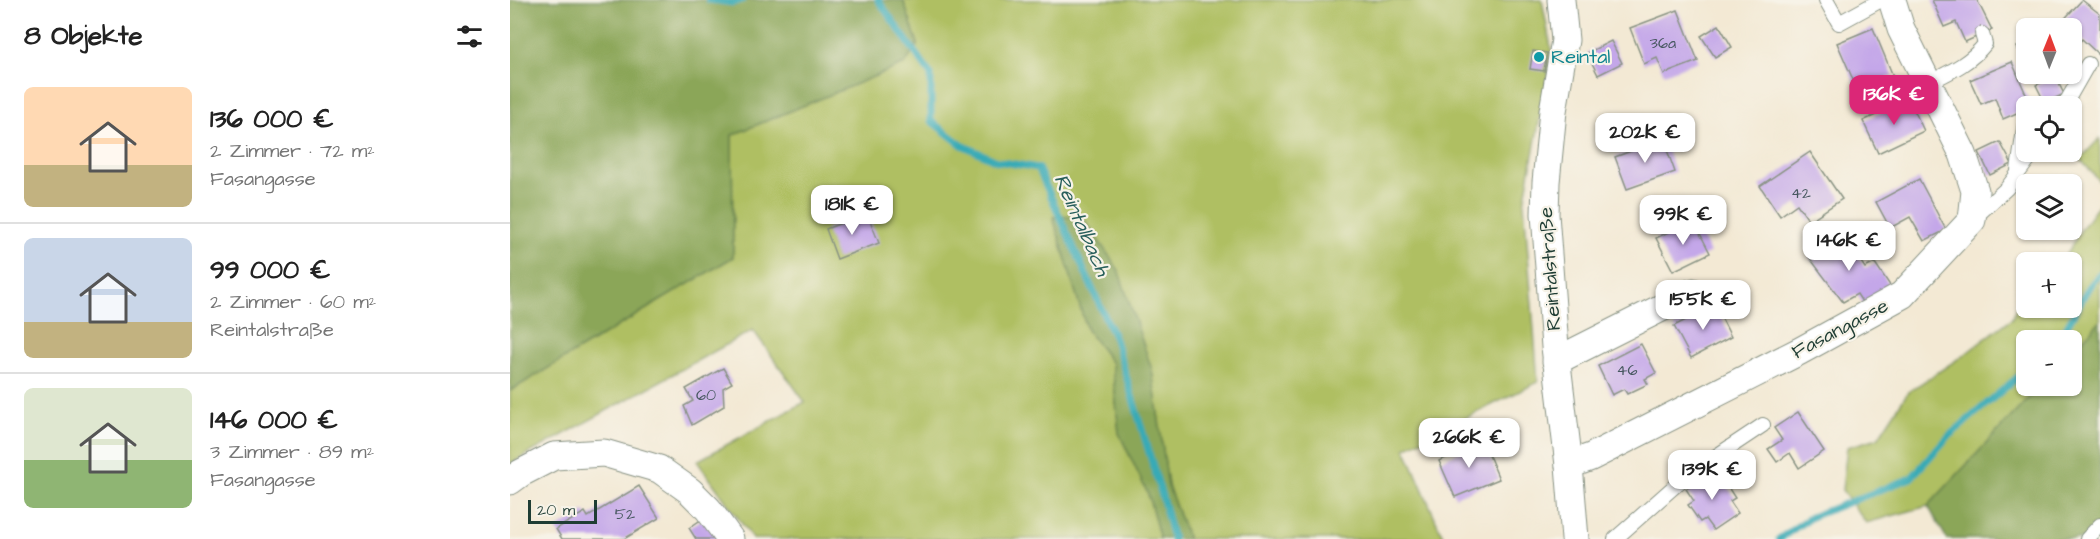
<!DOCTYPE html>
<html lang="de">
<meta charset="utf-8">
<style>
body{margin:0;font-family:"Architects Daughter",sans-serif;background:#f6f6f6;color:#222;height:100vh;display:flex;flex-direction:column;font-size:22px;white-space:nowrap}
*{box-sizing:border-box;margin:0}
p{font-size:20px;color:#767676}
.icon{flex:none;width:33px;height:33px;fill:none;stroke:currentColor;stroke-width:2;stroke-linecap:round;stroke-linejoin:round}
.map{position:relative;flex:1;overflow:hidden}
.sheet{display:flex;flex-direction:column;background:#fff;width:510px}
.sheet>*{flex:none}
.needle{width:39px;rotate:1deg}
.fabs{position:absolute;left:1506px;top:18px;display:grid;gap:12px}
.fabs a{display:grid;place-items:center;width:66px;height:66px;border-radius:9px;background:#fff;box-shadow:0 2px 4px #0004;font-size:30px}
.scale{position:absolute;left:18px;bottom:15px;width:69px;box-sizing:border-box;padding-left:6px;border:3px solid #1f3d34;border-top:0;font-size:16px;line-height:21px;white-space:nowrap;color:#1f3d34;-webkit-text-stroke:4px #f7f3e8;paint-order:stroke}
.price{position:absolute;translate:-50% -51px;padding:0 14px;border-radius:12px;background:#fff;color:#222;font-size:20px;line-height:39px;filter:drop-shadow(0 2px 3px #0008)}
.price::after{content:'';position:absolute;left:50%;top:36px;width:18px;height:14px;margin-left:-9px;background:inherit;clip-path:polygon(0 0,100% 0,50% 100%)}
.price.current{background:#db2777;color:#fff}
ul{padding:0;list-style:none}
li{display:flex;align-items:center;gap:18px;height:150px;padding:0 24px}
li+li{border-top:2px solid #e0e0e0}
li span{display:grid;place-items:center;flex:none;width:168px;height:120px;border-radius:9px;color:#555}
li>.icon{margin-inline-start:auto}
span .icon{width:72px;height:72px;fill:#fffc;stroke-width:1}
li b{font-size:26px}
h2{display:flex;justify-content:space-between;align-items:center;height:72px;padding:0 24px;font-size:26px}
main{display:flex;flex:1;min-height:0}
.map>svg:first-child{display:block}
.green{fill:#afbf62;stroke:#677e4b;stroke-width:1.5}
.forest{fill:#8ba658;stroke:#557246;stroke-width:1.5}
.lines{fill:none;stroke-linecap:round;stroke-linejoin:round}
.stream{stroke:#39aab6;stroke-width:7}
.building{fill:#c4a7e9}
.lane-casing{stroke:#899384;stroke-width:16}
.street-casing{stroke:#899384;stroke-width:29}
.lane{stroke:#fff;stroke-width:14}
.street{stroke:#fff;stroke-width:27}
.culture-dot{fill:#0f9aa8;stroke:#f7f3e8;stroke-width:2}
.labels{text-anchor:middle;dominant-baseline:central;stroke-width:4.5;stroke-linejoin:round;paint-order:stroke}
.number-label{font-size:16px;fill:#485861}
.culture-label{font-size:20px;fill:#0d838f;stroke:#f7f3e8;text-anchor:start}
.street-label{font-size:20px;fill:#1f3d34;stroke:#f7f3e8}
.water-label{font-size:21px;font-style:italic;fill:#275e5b;stroke:#f7f3e8}
</style>
<main>
<section class="sheet">
<h2>8 Objekte<svg class="icon" aria-label="filters" viewBox="0 0 24 24"><path d="M4 7h16M4 17h16"/><circle cx="9" cy="7" r="2"/><circle cx="15" cy="17" r="2"/></svg></h2>
<ul>
<li><span style="background:linear-gradient(#ffd9b3 65%,#c2b280 0)"><svg class="icon" aria-label="home" viewBox="0 0 24 24"><path d="M3 11l9-7 9 7M6 9v11h12V9"/></svg></span><div><b>136 000 €</b><p>2 Zimmer · 72 m²</p><p>Fasangasse</p></div></li>
<li><span style="background:linear-gradient(#c9d6e8 70%,#c2b280 0)"><svg class="icon" aria-label="home" viewBox="0 0 24 24"><path d="M3 11l9-7 9 7M6 9v11h12V9"/></svg></span><div><b>99 000 €</b><p>2 Zimmer · 60 m²</p><p>Reintalstraße</p></div></li>
<li><span style="background:linear-gradient(#dfe7d0 60%,#8fb573 0)"><svg class="icon" aria-label="home" viewBox="0 0 24 24"><path d="M3 11l9-7 9 7M6 9v11h12V9"/></svg></span><div><b>146 000 €</b><p>3 Zimmer · 89 m²</p><p>Fasangasse</p></div></li>
</ul>
</section>
<div class="map">
<svg width="1590" height="539" viewBox="0 0 1590 539">
<rect width="100%" height="100%" fill="#f7f3e8"/>
<filter id="ink" filterUnits="userSpaceOnUse"><feTurbulence type="fractalNoise" baseFrequency=".0167" numOctaves="2"/><feDisplacementMap in="SourceGraphic" scale="12" xChannelSelector="R" yChannelSelector="G"/><feConvolveMatrix kernelMatrix="1 2 1 2 8 2 1 2 1" color-interpolation-filters="sRGB"/></filter>
<filter id="wash" filterUnits="userSpaceOnUse"><feTurbulence type="fractalNoise" baseFrequency=".008" numOctaves="4" result="noise"/><feDisplacementMap in="SourceGraphic" scale="24" xChannelSelector="R" yChannelSelector="G"/><feGaussianBlur stdDeviation="1.35" result="paint"/><feColorMatrix in="noise" values="0 0 0 0 0 0 0 0 0 0 0 0 0 0 0 0 0 1.4 0 .05"/><feComposite in="paint" operator="in"/></filter>
<g filter="url(#wash)">
<rect width="100%" height="100%" fill="#f3e9d4"/>
<g class="green">
<polygon points="393,0 1032,0 1042,53 1014,203 1028,382 895,448 934,539 678,539 658,486 642,370 572,216 543,217 577,330 602,363 609,433 638,494 650,539 243,539 187,461 295,402 243,330 0,464 0,391 223,257 222,135 395,64 408,44"/>
<polygon points="1590,138 1590,182 1570,159"/>
<polygon points="1590,203 1590,321 1562,351 1562,340 1516,340 1516,386 1530,386 1418,506 1356,523 1332,490 1337,447 1368,438 1398,392 1454,355 1502,318 1516,287 1516,308 1562,308 1562,262 1552,262 1570,231"/>
</g>
<g class="forest">
<polygon points="0,0 393,0 408,44 395,64 222,135 223,257 0,391"/>
<polygon points="572,216 608,269 642,370 658,486 678,539 650,539 638,494 609,433 602,363 577,330 543,217"/>
<polygon points="1590,321 1590,539 1437,539 1418,506 1530,386 1562,386 1562,351"/>
</g>
<g class="lines">
<g class="stream">
<polyline points="199,0 223,3 232,0"/>
<polyline points="368,0 421,75 421,121 452,145 487,161 528,168 605,339 652,496 663,539"/>
<polyline points="1549,340 1579,287 1590,274"/>
<polyline points="1269,539 1301,517 1401,478 1439,436 1516,370"/>
</g>
</g>
<g id="blocks">
<g class="building">
<polygon points="1422,0 1467,0 1482,30 1455,42 1446,22 1434,27"/>
<polygon points="1572,0 1590,14 1590,52 1588,54 1572,39 1565,47 1562,44 1562,28 1546,28"/>
<polygon points="1168,10 1188,61 1154,74 1147,58 1134,64 1120,28"/>
<polygon points="1209,25 1222,47 1205,57 1191,36"/>
<polygon points="1363,28 1383,76 1348,91 1327,43"/>
<polygon points="1101,41 1112,63 1088,75 1077,53"/>
<polygon points="1516,42 1516,57 1513,59 1507,47"/>
<polygon points="1023,51 1037,53 1034,71 1020,69"/>
<polygon points="1502,62 1521,106 1516,106 1516,109 1493,119 1485,98 1471,104 1460,80"/>
<polygon points="1545,76 1554,94 1535,103 1526,85"/>
<polygon points="1399,99 1414,131 1368,153 1353,121"/>
<polygon points="1153,139 1165,172 1117,189 1105,157"/>
<polygon points="1490,142 1502,164 1480,175 1469,152"/>
<polygon points="1300,152 1332,199 1299,221 1287,204 1270,216 1250,186"/>
<polygon points="1409,179 1436,230 1414,241 1400,217 1380,228 1366,202"/>
<polygon points="357,213 369,243 327,259 316,229"/>
<polygon points="1183,220 1200,253 1163,271 1146,238"/>
<polygon points="1333,234 1355,268 1365,263 1381,287 1354,305 1347,294 1333,302 1299,257"/>
<polygon points="1205,305 1221,337 1181,358 1164,326"/>
<polygon points="1131,344 1146,373 1135,379 1138,384 1117,394 1114,389 1102,395 1088,366"/>
<polygon points="213,368 222,383 213,388 214,406 182,425 174,406 183,401 176,389"/>
<polygon points="1288,412 1314,451 1289,468 1280,453 1267,462 1258,449 1272,440 1264,428"/>
<polygon points="973,441 989,479 945,497 929,461"/>
<polygon points="1202,472 1209,484 1214,481 1225,498 1220,501 1228,513 1203,530 1195,519 1190,522 1178,505 1184,501 1176,489"/>
<polygon points="129,486 149,518 114,539 52,539 46,529 75,512 78,517"/>
<polygon points="195,517 209,539 186,539 179,528"/>
</g>
</g>
</g>
<g filter="url(#ink)">
<use href="#blocks" fill-opacity="0" stroke="#899384" stroke-width="1.5"/>
<g class="lines">
<g class="lane-casing">
<g id="lane">
<polyline points="1316,0 1329,23 1371,0"/>
<path d="M1418 83C1440 72 1460 63 1475 44L1472 34"/>
<polyline points="1554,106 1578,64"/>
<polyline points="1508,170 1515,123 1515,109"/>
<polyline points="1464,218 1497,188 1524,152"/>
<polyline points="1105,539 1175,477 1253,425"/>
<polyline points="1577,539 1590,525"/>
</g>
</g>
<g class="street-casing">
<g id="street">
<polyline points="1051,0 1055,40 1043,111 1036,182 1035,214 1045,347 1059,465 1065,539"/>
<polyline points="1046,361 1183,292"/>
<polyline points="1059,465 1081,457 1290,351 1392,295 1462,220 1465,191 1453,154 1391,29 1382,0"/>
<polyline points="0,481 11,473 44,456 94,453 149,469 180,491 198,509 220,539"/>
</g>
</g>
<use href="#lane" class="lane"/>
<use href="#street" class="street"/>
</g>
</g>
<circle class="culture-dot" cx="1029" cy="57" r="6"/>
<g class="labels">
<g class="number-label">
<text x="1153" y="43">36a</text>
<text x="1291" y="193">42</text>
<text x="1117" y="370">46</text>
<text x="196" y="395">60</text>
<text x="115" y="514">52</text>
</g>
<g class="culture-label">
<text x="1041" y="57">Reintal</text>
</g>
<g class="street-label">
<text transform="translate(1040 269) rotate(-94)">Reintalstraße</text>
<text transform="translate(1330 329) rotate(-28)">Fasangasse</text>
</g>
<g class="water-label">
<text transform="translate(572 225) rotate(66)">Reintalbach</text>
</g>
</g>
</svg>
<div class="fabs">
<a><svg class="needle" viewBox="-14 -14 28 28"><path d="M0-13l5 13h-10z" fill="#e53935"/><path d="M0 13l5-13h-10z" fill="#767676"/></svg></a>
<a><svg class="icon" aria-label="locate" viewBox="0 0 24 24"><circle cx="12" cy="12" r="6"/><path d="M12 2v4M12 18v4M2 12h4M18 12h4"/></svg></a>
<a><svg class="icon" aria-label="layers" viewBox="0 0 24 24"><path d="M12 4l9 5-9 5-9-5zM3 14l9 5 9-5"/></svg></a>
<a>+</a>
<a>−</a>
</div>
<div class="scale">20 m</div>
<b class="price current" style="left:1384px;top:126px">136K €</b>
<b class="price" style="left:1135px;top:164px">202K €</b>
<b class="price" style="left:342px;top:236px">181K €</b>
<b class="price" style="left:1173px;top:246px">99K €</b>
<b class="price" style="left:1339px;top:272px">146K €</b>
<b class="price" style="left:1193px;top:331px">155K €</b>
<b class="price" style="left:959px;top:469px">266K €</b>
<b class="price" style="left:1202px;top:501px">139K €</b>
</div>
</main>
